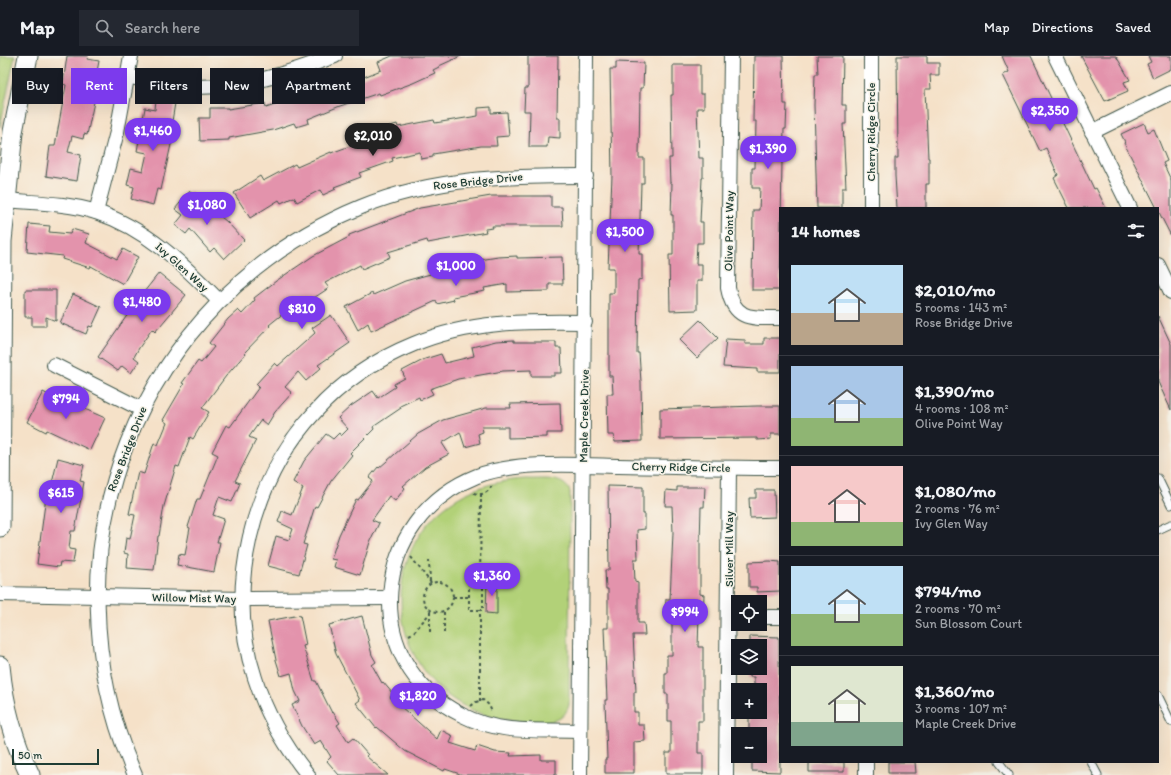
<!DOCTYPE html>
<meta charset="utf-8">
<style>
body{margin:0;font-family:Itim,sans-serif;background:#242831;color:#f1f3f6;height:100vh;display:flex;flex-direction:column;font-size:15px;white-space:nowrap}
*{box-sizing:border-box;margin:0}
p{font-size:13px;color:#9ea1a6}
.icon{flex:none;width:22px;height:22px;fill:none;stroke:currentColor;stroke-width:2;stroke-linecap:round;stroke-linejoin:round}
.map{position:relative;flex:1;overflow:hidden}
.side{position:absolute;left:779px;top:151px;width:380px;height:556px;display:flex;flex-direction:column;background:#171b24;border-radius:0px;box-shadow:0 4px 16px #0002}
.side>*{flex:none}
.guide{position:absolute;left:12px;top:12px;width:380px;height:36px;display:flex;gap:8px}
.tools{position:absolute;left:731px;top:539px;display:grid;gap:8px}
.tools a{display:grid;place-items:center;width:36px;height:36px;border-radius:0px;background:#171b24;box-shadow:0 4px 16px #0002;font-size:20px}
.scale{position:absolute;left:12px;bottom:10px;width:87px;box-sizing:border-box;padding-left:4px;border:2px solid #1f3d34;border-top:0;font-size:11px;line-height:14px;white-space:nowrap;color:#1f3d34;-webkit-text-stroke:3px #f7f3e8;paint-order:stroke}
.price{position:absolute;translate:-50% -34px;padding:0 9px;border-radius:14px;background:#7c3aed;color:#fff;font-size:13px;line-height:26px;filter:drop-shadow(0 1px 2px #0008)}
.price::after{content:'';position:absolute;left:50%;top:24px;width:12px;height:9px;margin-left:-6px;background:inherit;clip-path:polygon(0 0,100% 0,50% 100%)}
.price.on{background:#222;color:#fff}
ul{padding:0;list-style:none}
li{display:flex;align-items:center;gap:12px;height:100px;padding:0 12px}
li+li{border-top:1px solid #363941}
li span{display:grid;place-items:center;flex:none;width:112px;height:80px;border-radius:0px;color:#555}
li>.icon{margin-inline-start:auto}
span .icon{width:48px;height:48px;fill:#fffc;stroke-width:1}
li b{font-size:17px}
h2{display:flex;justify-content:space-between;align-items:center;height:48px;padding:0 12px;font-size:17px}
.tag{padding:0 14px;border-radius:0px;background:#171b24;box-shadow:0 4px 16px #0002;font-size:14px;line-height:36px}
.tag.on{background:#7c3aed;color:#fff}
header{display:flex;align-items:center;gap:24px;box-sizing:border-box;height:56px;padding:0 20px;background:#171b24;border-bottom:1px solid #363941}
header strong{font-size:19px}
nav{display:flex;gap:22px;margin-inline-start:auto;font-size:14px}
.search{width:280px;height:36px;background:#242831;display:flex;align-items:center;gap:10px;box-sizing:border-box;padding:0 14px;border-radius:0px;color:#9ea1a6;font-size:15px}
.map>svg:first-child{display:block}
.green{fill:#b2d178;stroke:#688756}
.building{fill:#e393ac}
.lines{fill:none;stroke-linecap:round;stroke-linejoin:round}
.lane-casing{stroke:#3f564a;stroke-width:9}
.street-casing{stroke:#3f564a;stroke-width:16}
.secondary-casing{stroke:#3f564a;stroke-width:21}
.path{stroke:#3f564a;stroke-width:2;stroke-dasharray:3 3;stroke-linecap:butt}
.lane{stroke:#fff;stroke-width:7}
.street{stroke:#fff;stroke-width:14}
.secondary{stroke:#fff;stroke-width:19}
.labels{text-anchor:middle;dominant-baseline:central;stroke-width:3;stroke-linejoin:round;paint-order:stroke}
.street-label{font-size:12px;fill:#1f3d34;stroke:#f7f3e8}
</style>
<header>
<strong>Map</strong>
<div class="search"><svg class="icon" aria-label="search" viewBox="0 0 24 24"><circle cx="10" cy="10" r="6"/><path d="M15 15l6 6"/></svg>Search here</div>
<nav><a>Map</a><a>Directions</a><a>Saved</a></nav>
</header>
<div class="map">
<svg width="1171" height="719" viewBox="0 0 1171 719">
<rect width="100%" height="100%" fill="#f7f3e8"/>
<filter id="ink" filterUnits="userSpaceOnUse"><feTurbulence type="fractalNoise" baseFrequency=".025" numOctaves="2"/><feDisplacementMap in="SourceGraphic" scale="8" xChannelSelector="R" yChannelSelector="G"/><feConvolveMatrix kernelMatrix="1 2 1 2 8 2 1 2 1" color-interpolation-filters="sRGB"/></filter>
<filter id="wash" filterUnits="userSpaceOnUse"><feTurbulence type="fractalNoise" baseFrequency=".012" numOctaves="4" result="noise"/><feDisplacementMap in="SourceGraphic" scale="16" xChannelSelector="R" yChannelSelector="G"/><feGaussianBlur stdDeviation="0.9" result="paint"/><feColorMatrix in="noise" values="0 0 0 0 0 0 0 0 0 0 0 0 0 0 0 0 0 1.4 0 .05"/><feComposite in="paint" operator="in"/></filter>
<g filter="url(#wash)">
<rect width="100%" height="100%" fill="#f5e1c8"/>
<g class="green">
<polygon points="0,0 15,0 0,71"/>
<path d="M526 423C541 424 564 419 570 436L569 649C563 668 548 666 532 666 363 665 354 431 526 423Z"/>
</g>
<g id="blocks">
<g class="building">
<polygon points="67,0 88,0 87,3 99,5 95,26 98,27 87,79 84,78 83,83 72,80 68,96 81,99 77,125 46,120 50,90 55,90 61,56 66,29 63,28"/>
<polygon points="392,0 461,0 439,10 439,11 433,14 435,17 413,27 380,39 379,37 340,50 308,63 309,67 296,71 294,67 273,74 229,82 229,84 200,85 199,62 210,62 210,52 228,52 228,53 265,47 266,52 284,46 282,39 298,34 299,36 350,16 354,25 381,14 378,6"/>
<polygon points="528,0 558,0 557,62 560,62 560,82 548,81 547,91 529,91 530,55 524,55 525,32 528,32"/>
<polygon points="754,0 783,0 784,48 787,48 786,73 784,73 783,104 782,104 780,234 752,234 753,154 759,154 760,132 752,132 752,112 755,112 756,65 753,65"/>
<polygon points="817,0 843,0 842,49 846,49 846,68 843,68 846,132 842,132 842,152 817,152 814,49 815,18 818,18"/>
<polygon points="897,0 927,0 927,7 939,7 939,19 930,19 931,33 925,33 928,102 929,102 929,128 926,128 926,152 897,152 895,120 895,102 898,102"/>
<polygon points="1002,0 1031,0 1094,133 1096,132 1106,152 1069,152 1054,122 1058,119 1046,92 1040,95 1003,19 1009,16"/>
<polygon points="1081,0 1116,0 1130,24 1124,26 1128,35 1105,45"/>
<polygon points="1148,0 1171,0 1171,13 1153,22 1147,8 1151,6"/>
<polygon points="616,6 644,7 643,32 640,32 639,102 644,102 644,127 641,127 639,198 642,198 642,223 638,224 637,297 639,297 641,326 642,385 615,386 614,379 608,379 607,338 613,338 612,320 609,320 609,237 614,237 614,212 608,212 612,120 610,13 616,13"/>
<polygon points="673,9 700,9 700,38 704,38 704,52 697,52 699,102 703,102 703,122 702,122 700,166 703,166 703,187 697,187 696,208 702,208 702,225 697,225 697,254 670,255 669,199 673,199 673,159 671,159 672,127 670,127 669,102 672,102 671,39 673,39"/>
<polygon points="156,43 175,47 169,84 172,84 165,116 161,134 157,133 153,149 131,143 134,131 127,129 131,112 143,115 147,97 137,95 145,52 155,54"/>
<polygon points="491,51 491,57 507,56 509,80 496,81 497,90 481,90 433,98 433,101 421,103 420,96 392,102 393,105 359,117 361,121 334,131 336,133 323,139 320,134 297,146 294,141 281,147 279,144 250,162 234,137 260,120 263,125 295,108 297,111 331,96 331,97 369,83 368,77 397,68 398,71 434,64 435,67 478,60 478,52"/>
<polygon points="1144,67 1148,76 1154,73 1167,105 1163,107 1171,124 1171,180 1124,87 1125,86 1121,78"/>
<polygon points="190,135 227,166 244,184 224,203 214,192 210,196 190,173 186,178 175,169 183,159 175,153"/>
<polygon points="491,140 551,140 551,151 562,151 563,170 492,170 493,172 485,173 486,176 428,187 427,184 388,196 390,201 362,213 360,209 325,227 329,232 303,249 300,244 269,269 270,270 245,296 246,297 226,320 202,352 209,356 193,383 190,381 179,411 176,410 164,450 159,480 158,480 154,514 127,512 128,498 124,497 126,482 130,483 135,459 129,458 138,416 144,418 154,387 158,389 167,367 163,364 184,328 182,327 198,305 201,307 214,291 209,287 228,263 238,254 242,258 255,244 254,242 276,225 313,200 349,181 349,179 420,152"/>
<polygon points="29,168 50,170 49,176 70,178 72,173 89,178 86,187 117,203 123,193 138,201 123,228 91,210 90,212 62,203 63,200 27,196"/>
<polygon points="517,200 517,202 562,201 563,228 549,228 549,235 507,236 507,228 484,232 485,235 453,241 454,244 437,248 436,245 371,275 368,267 358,274 346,251 372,237 373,239 405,225 456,211 455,208 498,201"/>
<polygon points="159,217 186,239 155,276 152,273 139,292 134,301 139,305 131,317 122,310 118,315 98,301 140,241"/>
<polygon points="25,234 56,234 56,265 46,261 46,270 32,270 32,261 25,261"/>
<polygon points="73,238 101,251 92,271 89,270 86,278 60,267"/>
<polygon points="331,259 350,287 318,309 321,312 306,325 298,316 285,331 292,337 275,356 267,369 261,364 249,381 256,384 235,425 240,427 232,446 219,441 213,459 224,463 217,486 220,486 214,516 177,509 179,498 185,499 190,472 188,471 197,443 200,443 218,399 212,396 226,369 230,371 259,331 256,328 275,307 278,310 315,277 312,272"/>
<polygon points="1158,260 1171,288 1171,354 1158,326"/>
<polygon points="700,264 718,282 697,302 679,284"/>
<polygon points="764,282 780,282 780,316 757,316 757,313 723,311 726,283 745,284 745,288 764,288"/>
<polygon points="514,284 514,286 556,286 556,292 561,292 562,317 554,317 554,320 531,320 531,314 503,315 458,323 430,333 433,338 420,344 419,341 400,350 401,352 373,371 374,373 350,397 352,399 331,425 317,451 315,450 303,488 307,489 299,518 268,510 276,480 289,484 293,473 278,466 282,455 292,459 303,432 293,426 304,405 326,378 333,383 339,377 341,380 348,373 338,362 351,350 373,335 378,342 395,331 394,328 405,322 402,315 425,303 441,298 445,307 474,300 472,291 496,285"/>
<polygon points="43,336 56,343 59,337 71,344 69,346 105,362 90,394 47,374 46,376 27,366"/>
<polygon points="560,347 561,377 547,377 547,381 508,382 508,371 482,371 483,376 478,378 480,387 465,391 460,376 442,387 449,398 425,411 403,430 405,432 395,445 389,440 372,464 379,467 370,486 360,519 334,511 336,504 331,503 339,479 356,443 358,444 373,425 369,422 378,411 379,412 418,378 443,364 486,352 511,352 510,348"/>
<polygon points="757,350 780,350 780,378 771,378 771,383 757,384 757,382 660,383 660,353"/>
<polygon points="58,402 84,409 80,425 84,426 75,475 71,475 69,493 75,494 73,507 60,506 59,511 37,508 46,440 49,440"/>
<polygon points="608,430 643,431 643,458 645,458 645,473 637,474 638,503 634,503 635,526 638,527 638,567 644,567 645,579 633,579 636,636 634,636 634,656 638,656 638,669 644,669 645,685 634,686 634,717 605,717 605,703 607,703 605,644 607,644 604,572 608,572 608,533 606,533 605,514 609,514"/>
<polygon points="677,431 705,431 704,451 701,451 700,487 700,538 704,539 703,559 699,559 698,591 703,591 703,665 698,665 698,697 703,697 703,718 666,718 666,697 671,697 671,665 668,665 668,638 665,638 665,617 667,617 667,599 672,599 672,558 665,558 666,543 670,543 673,477 672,450 665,450 666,434 677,435"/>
<polygon points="756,434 774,434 775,461 750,462 749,442 756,442"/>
<polygon points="770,505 780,506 780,535 757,536 757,531 749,531 749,506"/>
<polygon points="487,524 497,524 497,558 486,557"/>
<polygon points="300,559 306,589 303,590 314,625 316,625 332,657 333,656 340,667 337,669 348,686 353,682 368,699 366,700 388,719 339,719 327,705 331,701 321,685 314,689 302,670 292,649 300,645 295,635 291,617 281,620 276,604 268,565"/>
<polygon points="362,560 372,599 376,606 372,609 382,627 383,626 393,638 390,641 437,683 441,674 453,680 450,687 475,695 477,690 495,696 511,697 510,700 541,699 541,704 556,704 556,719 463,719 445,713 444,715 405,695 377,671 376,672 356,647 360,644 336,598 329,569"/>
<polygon points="750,580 779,581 780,716 752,715 752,700 760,700 760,678 749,678 749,656 760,656 760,629 754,629 754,621 750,621 750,612 760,612 760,590 750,590"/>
<polygon points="815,706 844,706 844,716 809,716 809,707"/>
<polygon points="888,706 915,706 916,717 888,717"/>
</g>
</g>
</g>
<g filter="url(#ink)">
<use href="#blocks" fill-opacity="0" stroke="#3f564a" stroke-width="1"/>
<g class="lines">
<g class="lane-casing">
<g id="lane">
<polyline points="1158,422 1171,449"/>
<polyline points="1158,474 1171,468"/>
<polyline points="1158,639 1171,666"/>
<polyline points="999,706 1009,719"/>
<polyline points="1091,706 1098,719"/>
</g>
</g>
<g class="street-casing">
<g id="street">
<path d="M731 0 728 232C734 265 752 262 780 262"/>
<polyline points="1055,0 1130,152"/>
<path d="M126 20C145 24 165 28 184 30 237 35 286 18 335 0"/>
<polyline points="1092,76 1171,37"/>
<path d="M5 144C36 147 67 147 96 156 146 172 184 209 219 245"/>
<polyline points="871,152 871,0"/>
<polyline points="96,156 117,76 131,0"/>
<polyline points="1158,209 1171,236"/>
<polyline points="54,309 141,353"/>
<polyline points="0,538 243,543 389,542"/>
<polyline points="760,561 780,561"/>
<path d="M580 675C538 673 501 679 462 659 357 607 371 462 477 420 516 405 576 409 619 410 672 411 726 412 780 412"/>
<path d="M135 719C38 498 136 244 361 151 434 121 508 120 586 120"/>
<path d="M308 719C285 690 266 658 255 622 225 533 251 425 315 356 342 326 377 303 414 288 469 265 527 265 585 266"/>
<polyline points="580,719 586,0"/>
<polyline points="726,719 729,412"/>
<polyline points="866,719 866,706"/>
</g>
</g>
<g class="secondary-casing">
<g id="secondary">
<polyline points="0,471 2,185 13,76 28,0"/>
<path d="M0 610C4 651 13 683 30 719"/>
</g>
</g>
<g class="path">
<path d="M474 437C483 440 488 437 493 428"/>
<polyline points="411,501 431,527"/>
<polyline points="429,504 430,526"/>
<circle cx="438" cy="541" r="15"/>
<polyline points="453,541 469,541"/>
<polyline points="480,554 469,554 469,528 480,529"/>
<polyline points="430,576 430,554"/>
<polyline points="444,577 444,554"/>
<polyline points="409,579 413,577 430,557"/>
<polyline points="480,645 480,554 483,554 483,529 480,529 481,439"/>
<polyline points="471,650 476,646 483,644 489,649 492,656"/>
</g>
<use href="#lane" class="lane"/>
<use href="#street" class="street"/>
<use href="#secondary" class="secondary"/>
</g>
</g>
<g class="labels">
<g class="street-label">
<text transform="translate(871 76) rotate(-90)">Cherry Ridge Circle</text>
<text transform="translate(478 125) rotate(-6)">Rose Bridge Drive</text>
<text transform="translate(729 175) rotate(-89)">Olive Point Way</text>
<text transform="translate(182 211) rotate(42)">Ivy Glen Way</text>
<text transform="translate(584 360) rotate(-89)">Maple Creek Drive</text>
<text transform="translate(127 393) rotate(-69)">Rose Bridge Drive</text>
<text transform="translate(681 411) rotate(1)">Cherry Ridge Circle</text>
<text transform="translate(729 493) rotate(-90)">Silver Mill Way</text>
<text transform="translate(194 542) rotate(1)">Willow Mist Way</text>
</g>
</g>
</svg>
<div class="tools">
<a><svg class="icon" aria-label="locate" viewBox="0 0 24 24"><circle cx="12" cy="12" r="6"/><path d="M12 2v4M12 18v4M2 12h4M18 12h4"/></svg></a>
<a><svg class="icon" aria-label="layers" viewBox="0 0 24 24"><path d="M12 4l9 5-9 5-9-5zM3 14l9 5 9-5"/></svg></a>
<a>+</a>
<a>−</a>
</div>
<div class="scale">50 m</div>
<b class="price" style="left:1050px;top:76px">$2,350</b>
<b class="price" style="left:153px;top:96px">$1,460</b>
<b class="price on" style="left:373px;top:101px">$2,010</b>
<b class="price" style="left:768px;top:114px">$1,390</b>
<b class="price" style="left:207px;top:170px">$1,080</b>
<b class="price" style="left:625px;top:197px">$1,500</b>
<b class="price" style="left:456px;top:231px">$1,000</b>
<b class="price" style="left:142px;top:267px">$1,480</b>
<b class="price" style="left:302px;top:274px">$810</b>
<b class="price" style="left:66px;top:364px">$794</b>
<b class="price" style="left:61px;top:458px">$615</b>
<b class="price" style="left:492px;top:541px">$1,360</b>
<b class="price" style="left:685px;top:577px">$994</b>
<b class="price" style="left:418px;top:661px">$1,820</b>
<div class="guide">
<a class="tag">Buy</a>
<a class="tag on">Rent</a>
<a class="tag">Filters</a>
<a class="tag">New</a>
<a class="tag">Apartment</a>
</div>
<section class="side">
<h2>14 homes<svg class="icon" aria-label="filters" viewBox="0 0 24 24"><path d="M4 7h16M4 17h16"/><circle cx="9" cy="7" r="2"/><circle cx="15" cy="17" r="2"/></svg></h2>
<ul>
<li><span style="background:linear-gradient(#bfe0f5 60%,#b9a48a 0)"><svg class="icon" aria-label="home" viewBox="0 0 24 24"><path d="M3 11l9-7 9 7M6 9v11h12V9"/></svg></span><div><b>$2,010/mo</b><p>5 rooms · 143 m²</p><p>Rose Bridge Drive</p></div></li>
<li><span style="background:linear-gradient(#a9c7e8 65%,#8fb573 0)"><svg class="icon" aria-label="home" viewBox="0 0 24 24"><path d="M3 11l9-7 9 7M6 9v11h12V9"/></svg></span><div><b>$1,390/mo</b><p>4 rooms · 108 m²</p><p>Olive Point Way</p></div></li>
<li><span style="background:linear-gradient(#f6c9c9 70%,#8fb573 0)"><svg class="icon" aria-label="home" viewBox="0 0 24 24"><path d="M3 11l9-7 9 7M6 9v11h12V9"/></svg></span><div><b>$1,080/mo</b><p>2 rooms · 76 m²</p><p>Ivy Glen Way</p></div></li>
<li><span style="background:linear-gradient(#bfe0f5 60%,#8fb573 0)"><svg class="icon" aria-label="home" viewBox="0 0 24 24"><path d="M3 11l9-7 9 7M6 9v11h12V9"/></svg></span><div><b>$794/mo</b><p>2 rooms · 70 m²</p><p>Sun Blossom Court</p></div></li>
<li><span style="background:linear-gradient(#dfe7d0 70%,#7fa58c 0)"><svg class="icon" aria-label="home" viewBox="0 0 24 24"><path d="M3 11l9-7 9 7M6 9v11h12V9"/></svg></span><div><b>$1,360/mo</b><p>3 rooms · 107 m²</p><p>Maple Creek Drive</p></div></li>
</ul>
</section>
</div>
